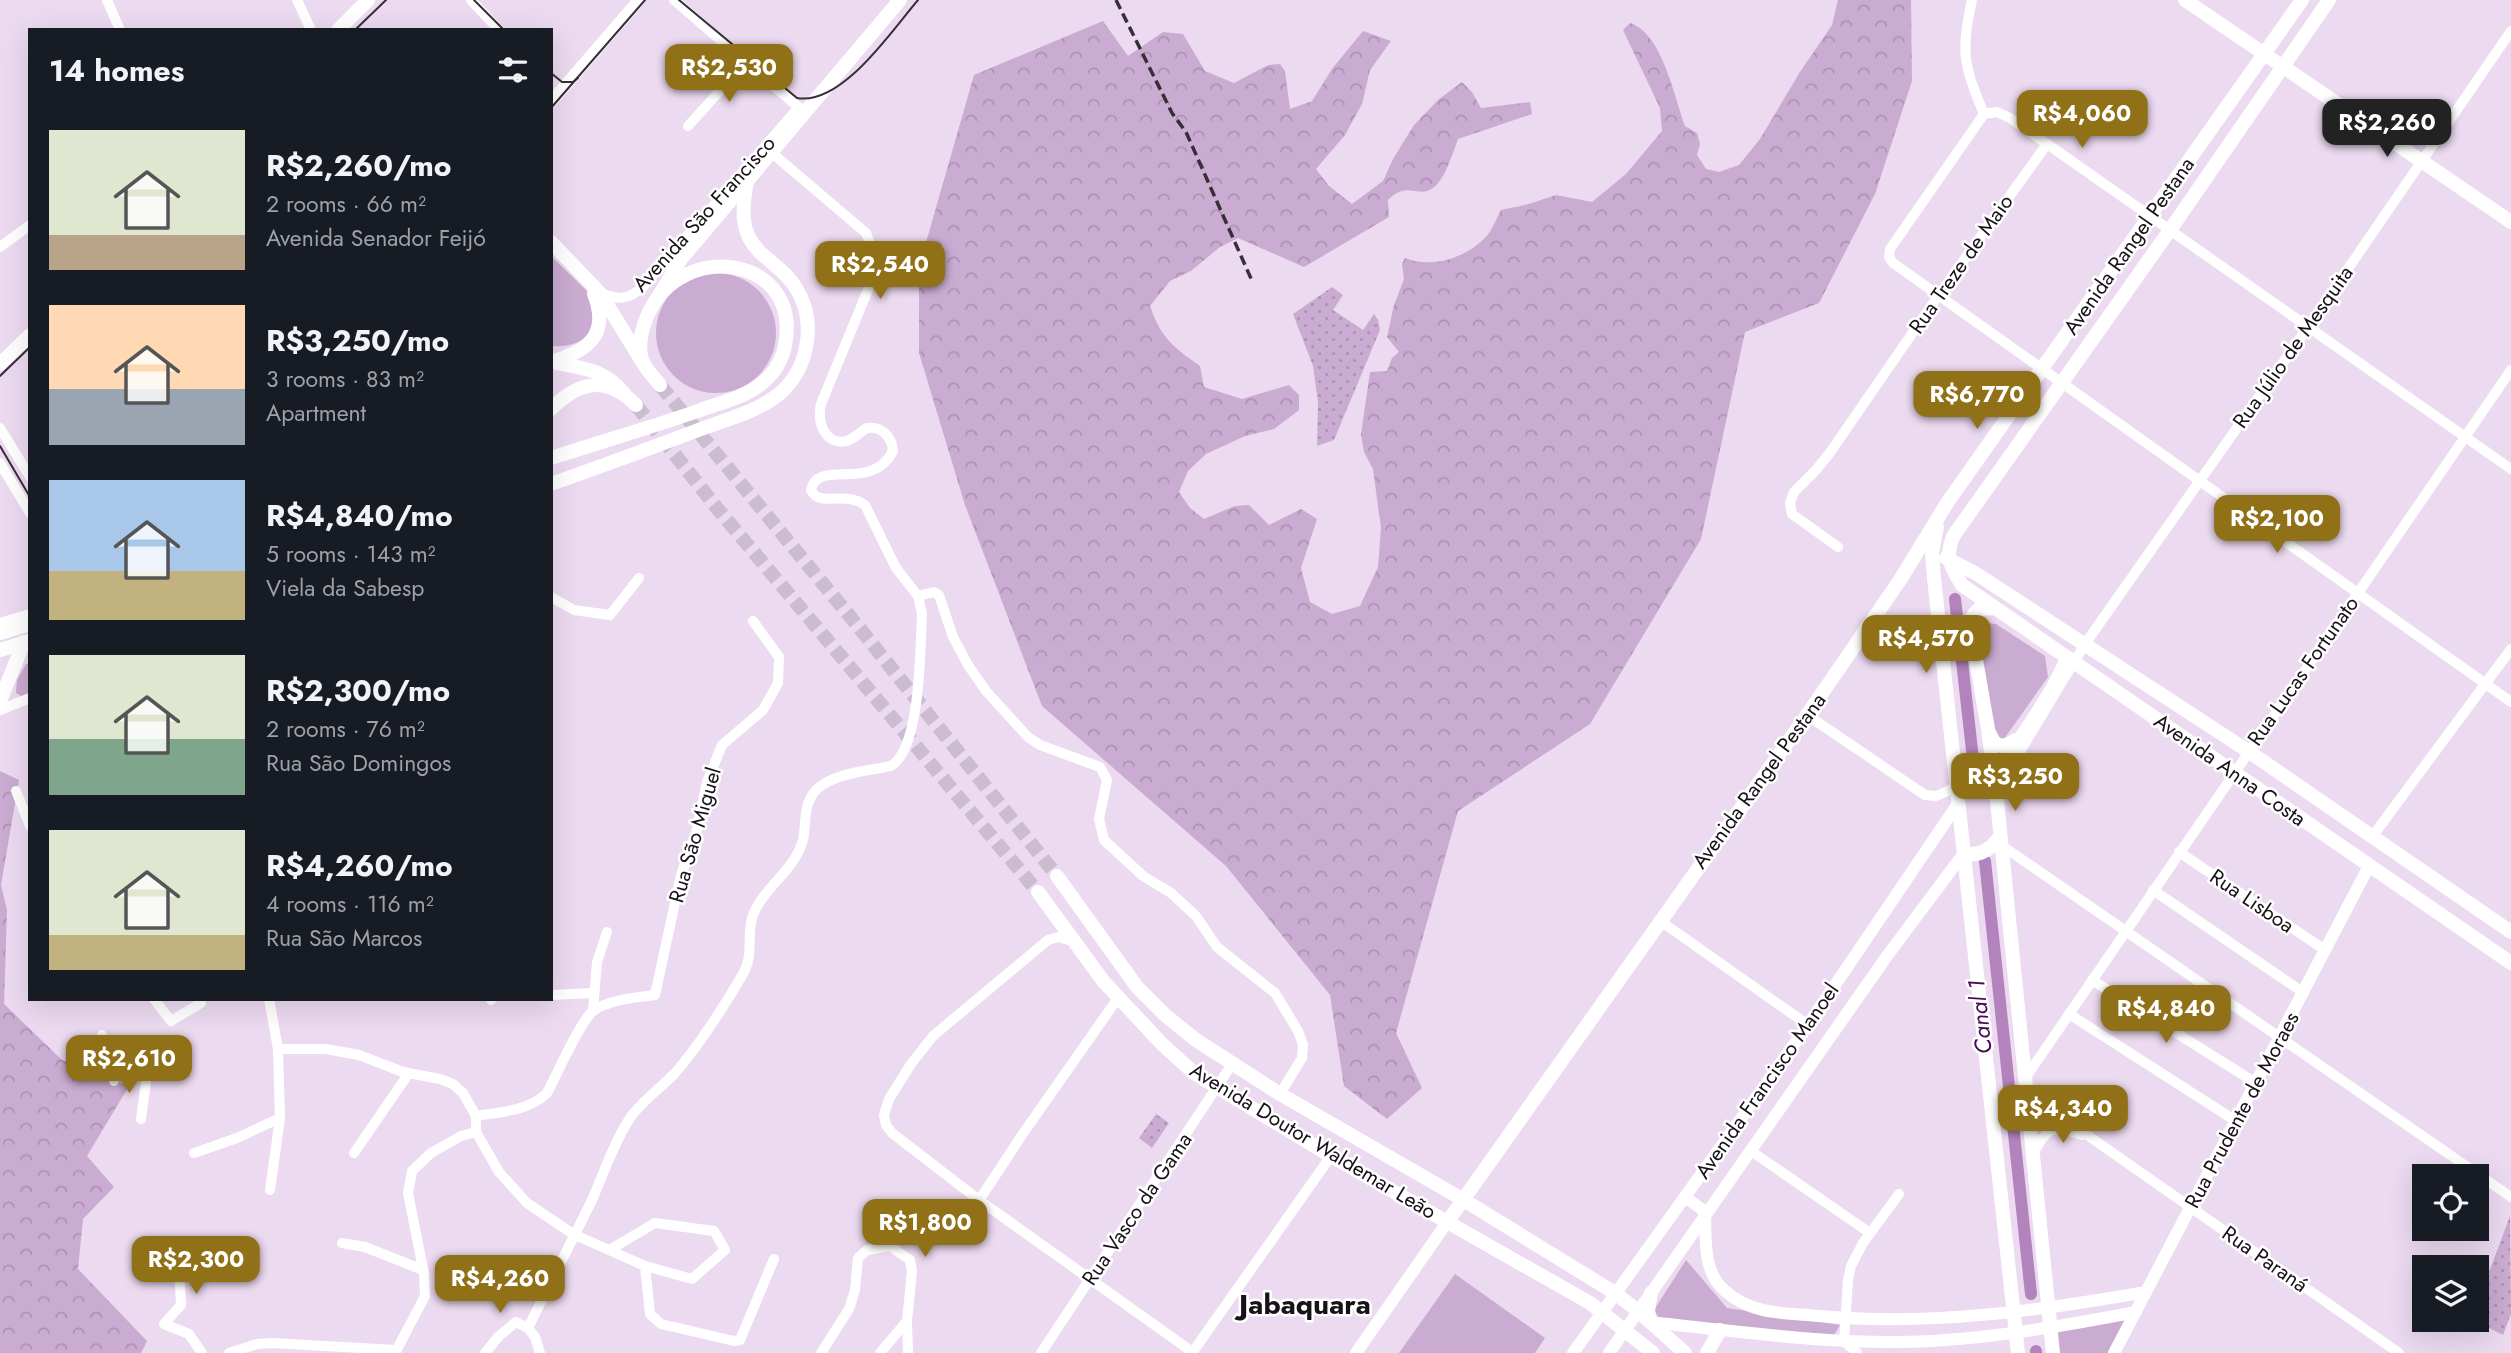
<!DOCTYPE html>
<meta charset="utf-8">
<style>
body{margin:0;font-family:Jost,sans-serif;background:#20242c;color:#f1f3f6;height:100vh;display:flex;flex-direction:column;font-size:26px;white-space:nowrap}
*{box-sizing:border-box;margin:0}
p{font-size:23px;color:#9ea1a6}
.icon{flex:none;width:38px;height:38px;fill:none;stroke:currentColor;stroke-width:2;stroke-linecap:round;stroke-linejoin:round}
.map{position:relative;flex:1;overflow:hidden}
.panel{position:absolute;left:28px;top:28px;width:525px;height:973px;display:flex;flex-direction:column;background:#171b24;border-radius:0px;box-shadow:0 7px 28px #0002}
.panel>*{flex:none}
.fabs{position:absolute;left:2412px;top:1164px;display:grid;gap:14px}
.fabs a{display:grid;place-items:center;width:77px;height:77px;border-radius:0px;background:#171b24;box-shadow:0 7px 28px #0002;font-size:35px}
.price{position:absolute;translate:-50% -60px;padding:0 16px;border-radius:14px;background:#917117;color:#fff;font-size:23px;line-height:46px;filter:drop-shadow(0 2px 4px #0008)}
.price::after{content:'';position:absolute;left:50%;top:42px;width:21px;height:16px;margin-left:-10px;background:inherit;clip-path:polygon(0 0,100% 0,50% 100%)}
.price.on{background:#222;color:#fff}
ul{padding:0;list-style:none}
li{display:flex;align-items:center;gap:21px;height:175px;padding:0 21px}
li span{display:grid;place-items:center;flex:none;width:196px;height:140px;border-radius:0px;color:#555}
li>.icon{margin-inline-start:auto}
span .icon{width:84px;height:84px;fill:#fffc;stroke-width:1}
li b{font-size:30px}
h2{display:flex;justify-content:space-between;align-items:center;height:84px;padding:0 21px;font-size:30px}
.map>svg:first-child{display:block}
.grass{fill:url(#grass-dots)}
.forest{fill:url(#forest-crowns)}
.park{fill:#caabd1}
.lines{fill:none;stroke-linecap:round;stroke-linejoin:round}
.canal{stroke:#b283bd;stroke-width:12}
.primary-tunnel{stroke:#ccbcd0;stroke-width:14;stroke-dasharray:14 7;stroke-linecap:butt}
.minor{stroke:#fff;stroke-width:10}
.tertiary{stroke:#fff;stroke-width:12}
.secondary{stroke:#fff;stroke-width:14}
.primary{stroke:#fff;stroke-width:14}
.tram{stroke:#372f38;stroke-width:2}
.rail{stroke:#372f38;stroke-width:3.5;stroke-dasharray:10 5;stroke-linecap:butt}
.labels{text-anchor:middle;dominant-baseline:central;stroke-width:5;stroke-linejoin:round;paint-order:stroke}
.street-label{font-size:21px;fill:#171118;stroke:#fff}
.water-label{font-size:23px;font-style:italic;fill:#480a54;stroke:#fff}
.district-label{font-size:28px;font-weight:bold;fill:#171118;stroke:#fff}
</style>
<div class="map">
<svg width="2511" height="1353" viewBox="0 0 2511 1353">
<defs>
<pattern id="grass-dots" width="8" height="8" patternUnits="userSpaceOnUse" patternTransform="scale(1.75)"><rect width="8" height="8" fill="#caabd1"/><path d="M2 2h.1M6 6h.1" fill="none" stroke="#ad92b3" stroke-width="1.8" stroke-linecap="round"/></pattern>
<pattern id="forest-crowns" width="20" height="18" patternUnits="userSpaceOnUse" patternTransform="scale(1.75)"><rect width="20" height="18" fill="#caabd1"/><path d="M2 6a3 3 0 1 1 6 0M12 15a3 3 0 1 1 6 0" fill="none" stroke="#ad92b3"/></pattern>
</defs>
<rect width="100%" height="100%" fill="#ecdaf0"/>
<g class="grass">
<polygon points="1332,287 1343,295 1333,310 1363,330 1374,314 1378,320 1380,330 1334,440 1317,446 1318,402 1313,366 1293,314"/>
<polygon points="1156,1114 1169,1123 1152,1148 1139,1138"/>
<polygon points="2510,1216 2511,1314 2503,1335 2473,1320 2476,1320 2476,1307"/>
</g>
<g class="forest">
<path d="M1838 0H1911L1912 81 1875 194 1819 303 1745 332 1701 539 1590 724 1458 811 1396 1033 1422 1088 1387 1119 1344 1086 1330 995 1226 866 1042 706 965 505 919 353V267L974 75 1103 21 1128 56 1163 32 1183 34 1205 71 1234 83 1268 65 1280 64 1285 71 1290 109 1312 101 1332 69 1363 31 1391 41 1370 70 1362 104 1345 135 1316 169 1329 186 1352 204 1383 181 1393 159 1414 125 1439 99 1462 82 1472 92 1481 108 1530 102 1532 114 1458 139C1453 152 1445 180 1433 188 1418 199 1408 180 1388 200L1389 217 1304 267 1238 238 1220 247 1191 271 1170 281 1150 306C1161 338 1173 347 1200 366L1204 387 1242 399 1289 385 1299 395V410L1274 429 1245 436 1206 454 1188 471 1179 492 1190 508 1204 519 1235 506 1249 505 1269 525 1301 509 1317 519 1301 568 1310 602 1332 614 1360 606 1378 567 1381 528 1373 469 1364 452 1361 434 1370 372 1387 371 1392 358 1399 352 1387 337 1394 305 1404 279 1402 264 1405 258C1432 269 1465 258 1485 238 1492 231 1496 219 1501 210L1529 204 1556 195 1592 202 1626 174 1662 131 1660 108 1623 30 1630 23C1662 33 1674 96 1685 126L1697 133 1700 144 1697 155 1706 169 1719 172 1739 165 1760 139 1800 72 1832 25Z"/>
<polygon points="0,771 19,780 1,885 7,910 4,1004 62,1060 129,1086 87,1156 114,1187 83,1219 78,1269 147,1341 141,1353 0,1353"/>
</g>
<g class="park">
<path d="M551 256 586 290 595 303 592 333C578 344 568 347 551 346Z"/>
<circle cx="716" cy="333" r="60"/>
<polygon points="1987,623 1996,624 2045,656 2048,677 2004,739 1995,739 1977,629"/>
<polygon points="30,663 30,693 23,697 16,693 17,680 26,664"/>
<polygon points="1686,1260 1727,1308 1840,1325 1834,1335 1659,1318 1654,1310"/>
<polygon points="1455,1274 1545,1338 1535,1353 1399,1353"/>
<polygon points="2130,1316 2110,1353 2057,1353 2055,1331"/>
</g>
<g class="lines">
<g class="canal">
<polyline points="1955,599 1974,768"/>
<polyline points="1985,861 2031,1294"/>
<polyline points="2036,1351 2036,1353"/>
</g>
<g class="primary-tunnel">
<polyline points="660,385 861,630 1057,876"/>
<polyline points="636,405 716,507 1038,892"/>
</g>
<g class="minor">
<polyline points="107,0 120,30"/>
<polyline points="297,0 311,30"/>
<polyline points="471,0 499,30"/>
<polyline points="674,0 804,112"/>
<path d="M1972 0C1960 52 1964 66 1984 114L1890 249 1889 257 1893 263 2511 702"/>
<polyline points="1984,114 1997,112 2010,118 2511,469"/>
<polyline points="688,126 747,61"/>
<polyline points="0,247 30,225"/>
<path d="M600 293C618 300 628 300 643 287L799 107"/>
<polyline points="0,428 30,477"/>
<polyline points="0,463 30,513"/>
<polyline points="1838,547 1792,514 1790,503 1794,492 1816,470 1829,454 1938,296 2047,144"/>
<polyline points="918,596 934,592 939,595 953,637 968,665 986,691 1028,737 1040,745 1100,767 1107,780 1099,819 1104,840 1143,876 1171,893 1196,916 1217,947 1275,993 1298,1031 1303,1045 1302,1058 1280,1094"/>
<polyline points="551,597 574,610 610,615 639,578"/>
<polyline points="0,623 30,614"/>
<polyline points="0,710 30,698"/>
<polyline points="1807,715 1925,795 1936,796 1955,788"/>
<path d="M1993 770C2011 752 2059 679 2065 656"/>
<polyline points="16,791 30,826"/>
<polyline points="1996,791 2085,644 2308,327 2511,31"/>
<polyline points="2372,837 2511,649"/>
<polyline points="2001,845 2511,1197"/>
<polyline points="2179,852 2325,950"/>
<polyline points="2153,890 2304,993"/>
<polyline points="1659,920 1808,1025"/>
<polyline points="1072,941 1058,937 1048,940 933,1036 911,1064 889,1099 884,1115 886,1125 892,1133 979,1200 1194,1353"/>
<polyline points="2092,980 2256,1083"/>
<polyline points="551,995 593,993"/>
<polyline points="154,999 171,1021 201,1003 200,999"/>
<polyline points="269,999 278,1049 280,1118 270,1190"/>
<polyline points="491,999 491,1000"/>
<polyline points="593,1010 597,962 607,932"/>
<polyline points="2069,1014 2236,1121"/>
<polyline points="102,1035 114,1081"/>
<polyline points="278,1049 326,1049 359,1055 403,1072 440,1079 453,1084 463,1093 476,1116 476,1132 499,1172 527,1203 573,1234 645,1266 692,1279 725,1250 714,1231 655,1223 611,1249"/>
<polyline points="109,1060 147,1074 141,1119"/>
<polyline points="2026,1077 2511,370"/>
<polyline points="2027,1093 2399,1353"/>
<path d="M476 1116C500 1112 529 1111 547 1093 557 1074 579 1024 592 1012 605 1000 638 997 655 995L681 875 696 833 707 782 722 745 763 710 778 683 779 657 753 621"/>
<polyline points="1751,1151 1870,1233"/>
<polyline points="194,1153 237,1138 280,1118"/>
<polyline points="354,1153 409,1073"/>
<path d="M2034 1153C2046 1126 2054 1126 2082 1135"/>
<polyline points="953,1240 1022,1135 1118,998"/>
<polyline points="342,1243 365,1247 423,1270"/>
<polyline points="645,1266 650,1314 661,1324 734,1341 740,1340 774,1259"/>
<polyline points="179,1267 181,1305 164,1324 189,1334 202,1353"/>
<polyline points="229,1353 257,1344 272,1343 396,1350"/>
<polyline points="395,1353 425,1296 424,1274 408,1193 412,1171 431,1153 461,1136 476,1132"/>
<polyline points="485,1353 499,1336 516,1322 528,1328"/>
<path d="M540 1353 535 1337 528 1328C549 1285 571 1243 592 1200 604 1173 614 1142 630 1118 642 1101 661 1088 675 1073 698 1047 727 1002 744 972 754 953 746 934 753 915 764 887 795 870 803 840 807 822 802 806 816 790 833 773 868 771 891 766 921 748 920 649 922 614L918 596 896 568 865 505C844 490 819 508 811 490 817 458 872 493 893 451 892 437 882 426 867 428 861 431 854 439 847 441 824 446 817 421 821 404L874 275 875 256 866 233 772 153"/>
<polyline points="821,1353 849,1309 855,1290 858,1258 867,1250 890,1246 910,1260 912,1271 907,1321 908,1353"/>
<polyline points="880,1353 907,1321"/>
<polyline points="1041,1353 1232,1064"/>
<polyline points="1192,1353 1331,1156"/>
<polyline points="1857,1353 1844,1341 1848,1280 1851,1266 1863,1243 1899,1194"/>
</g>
<g class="tertiary">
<polyline points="551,102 639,0"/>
<polyline points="1685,1197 1707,1213"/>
<path d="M1705 1215C1706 1241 1703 1271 1724 1290 1751 1315 1785 1313 1819 1316 1929 1326 2037 1311 2146 1292"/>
<path d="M1650 1322C1742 1332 1837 1346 1931 1341 2000 1337 2068 1325 2136 1312"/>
<polyline points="1356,1353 1448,1221"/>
<polyline points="1573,1353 1808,1025 1957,805"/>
<polyline points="1609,1353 1887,956 1964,853"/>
<polyline points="2114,1353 2369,866"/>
</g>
<g class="secondary">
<polyline points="2185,0 2511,222"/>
<path d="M2329 0 2170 230 1954 535C1944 555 1951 568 1962 585L2511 963"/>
<polyline points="338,30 368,0"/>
<polyline points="551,242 600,293 643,363"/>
<polyline points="658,297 681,259 900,0"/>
<path d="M551 362C588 351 610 335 594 294"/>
<path d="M556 363C586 369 603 369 624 393"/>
<polyline points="0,364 30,335"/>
<polyline points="1937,527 1932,553 1934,578 2018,1353"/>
<polyline points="1946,558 1975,573 2248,751 2511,932"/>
<polyline points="1995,608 1979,609 1974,614 1970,625 1988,729 1996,791 2053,1353"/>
<path d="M1990 734C1995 748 2005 748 2016 740"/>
<path d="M1955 788C1971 776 1981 776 1995 789"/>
<path d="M1964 853C1979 857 1990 850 1999 838"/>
<polyline points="1448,1221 1807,715 1900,580 1947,503 2302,0"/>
</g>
<g class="primary">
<path d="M551 409C579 381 606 375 636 405"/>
<path d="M551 458C600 442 649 428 698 411 718 403 744 398 761 384 775 373 784 357 786 339 797 256 683 241 649 312 642 327 636 349 644 364 647 371 655 378 660 385"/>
<path d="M551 484C602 466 651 448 701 429 727 419 757 412 779 394 809 369 817 321 796 288 788 274 774 265 762 254 739 234 742 208 747 181"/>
<polyline points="0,633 30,624"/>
<polyline points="0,650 29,641"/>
<polyline points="0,701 24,642"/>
<polyline points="1057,876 1137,987 1165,1015 1196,1040 1280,1094 1462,1199 1615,1293 1638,1311 1685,1353"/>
<polyline points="1038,892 1104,982 1162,1044 1194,1073 1331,1156 1590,1303 1653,1353"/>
<polyline points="1650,1322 1648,1310 1651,1293"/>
<polyline points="1707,1353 1720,1330"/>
</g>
<g class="tram">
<polyline points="474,0 504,30"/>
<path d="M679 0 797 98C842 106 892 30 918 0"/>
<polyline points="355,30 386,0"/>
<polyline points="551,73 562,82 573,82 578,78"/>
<polyline points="551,108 645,0"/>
<polyline points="0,376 30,347"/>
<polyline points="0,446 30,497"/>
</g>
<polyline class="rail" points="1116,0 1172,113 1186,132 1253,283"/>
</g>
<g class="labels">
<g class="street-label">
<text transform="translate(704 214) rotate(-48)">Avenida São Francisco</text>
<text transform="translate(2129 246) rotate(-55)">Avenida Rangel Pestana</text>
<text transform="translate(1961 264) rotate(-55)">Rua Treze de Maio</text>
<text transform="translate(2293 347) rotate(-55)">Rua Júlio de Mesquita</text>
<text transform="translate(2303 671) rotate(-55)">Rua Lucas Fortunato</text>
<text transform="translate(2230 770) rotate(35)">Avenida Anna Costa</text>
<text transform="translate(1759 781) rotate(-54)">Avenida Rangel Pestana</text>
<text transform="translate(695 835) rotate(-74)">Rua São Miguel</text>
<text transform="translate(2252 901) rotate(34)">Rua Lisboa</text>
<text transform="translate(1767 1081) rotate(-55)">Avenida Francisco Manoel</text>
<text transform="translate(2242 1110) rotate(-62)">Rua Prudente de Moraes</text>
<text transform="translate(1313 1141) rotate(31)">Avenida Doutor Waldemar Leão</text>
<text transform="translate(1137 1209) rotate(-56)">Rua Vasco da Gama</text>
<text transform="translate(2265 1259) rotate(35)">Rua Paraná</text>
</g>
<g class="water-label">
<text transform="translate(1980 1017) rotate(-96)">Canal 1</text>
</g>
<g class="district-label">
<text x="1305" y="1304">Jabaquara</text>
</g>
</g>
</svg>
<div class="fabs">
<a><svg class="icon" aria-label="locate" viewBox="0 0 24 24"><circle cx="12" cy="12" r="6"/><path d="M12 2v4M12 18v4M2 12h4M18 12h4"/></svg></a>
<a><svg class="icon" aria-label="layers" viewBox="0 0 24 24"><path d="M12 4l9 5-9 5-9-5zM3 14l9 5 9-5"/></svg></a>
</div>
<b class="price" style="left:729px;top:104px">R$2,530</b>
<b class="price" style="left:2082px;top:150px">R$4,060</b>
<b class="price on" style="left:2387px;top:159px">R$2,260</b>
<b class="price" style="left:880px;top:301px">R$2,540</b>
<b class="price" style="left:1977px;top:431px">R$6,770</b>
<b class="price" style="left:2277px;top:555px">R$2,100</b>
<b class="price" style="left:1926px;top:675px">R$4,570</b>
<b class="price" style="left:2015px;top:813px">R$3,250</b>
<b class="price" style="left:2166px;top:1045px">R$4,840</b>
<b class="price" style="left:129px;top:1095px">R$2,610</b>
<b class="price" style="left:2063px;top:1145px">R$4,340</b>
<b class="price" style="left:925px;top:1259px">R$1,800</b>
<b class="price" style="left:196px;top:1296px">R$2,300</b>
<b class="price" style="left:500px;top:1315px">R$4,260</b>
<section class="panel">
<h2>14 homes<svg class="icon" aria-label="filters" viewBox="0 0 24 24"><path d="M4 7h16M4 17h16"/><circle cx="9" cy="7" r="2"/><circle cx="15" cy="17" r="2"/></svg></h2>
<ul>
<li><span style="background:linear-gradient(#dfe7d0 75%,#b9a48a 0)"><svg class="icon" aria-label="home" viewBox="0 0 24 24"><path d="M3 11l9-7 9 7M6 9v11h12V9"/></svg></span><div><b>R$2,260/mo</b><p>2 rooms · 66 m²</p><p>Avenida Senador Feijó</p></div></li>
<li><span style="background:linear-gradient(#ffd9b3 60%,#9aa5b1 0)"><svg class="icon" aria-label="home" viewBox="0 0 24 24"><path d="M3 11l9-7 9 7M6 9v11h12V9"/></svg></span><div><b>R$3,250/mo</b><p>3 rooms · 83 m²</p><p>Apartment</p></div></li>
<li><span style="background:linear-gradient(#a9c7e8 65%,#c2b280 0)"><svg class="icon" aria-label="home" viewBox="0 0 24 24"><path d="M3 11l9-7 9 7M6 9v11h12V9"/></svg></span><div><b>R$4,840/mo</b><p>5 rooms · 143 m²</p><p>Viela da Sabesp</p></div></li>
<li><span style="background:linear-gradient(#dfe7d0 60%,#7fa58c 0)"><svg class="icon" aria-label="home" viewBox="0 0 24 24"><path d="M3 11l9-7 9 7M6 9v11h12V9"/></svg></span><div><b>R$2,300/mo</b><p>2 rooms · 76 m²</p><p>Rua São Domingos</p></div></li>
<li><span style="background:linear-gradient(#dfe7d0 75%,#c2b280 0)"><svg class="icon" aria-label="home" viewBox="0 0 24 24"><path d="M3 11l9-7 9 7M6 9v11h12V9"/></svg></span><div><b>R$4,260/mo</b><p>4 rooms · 116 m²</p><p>Rua São Marcos</p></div></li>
</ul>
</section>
</div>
